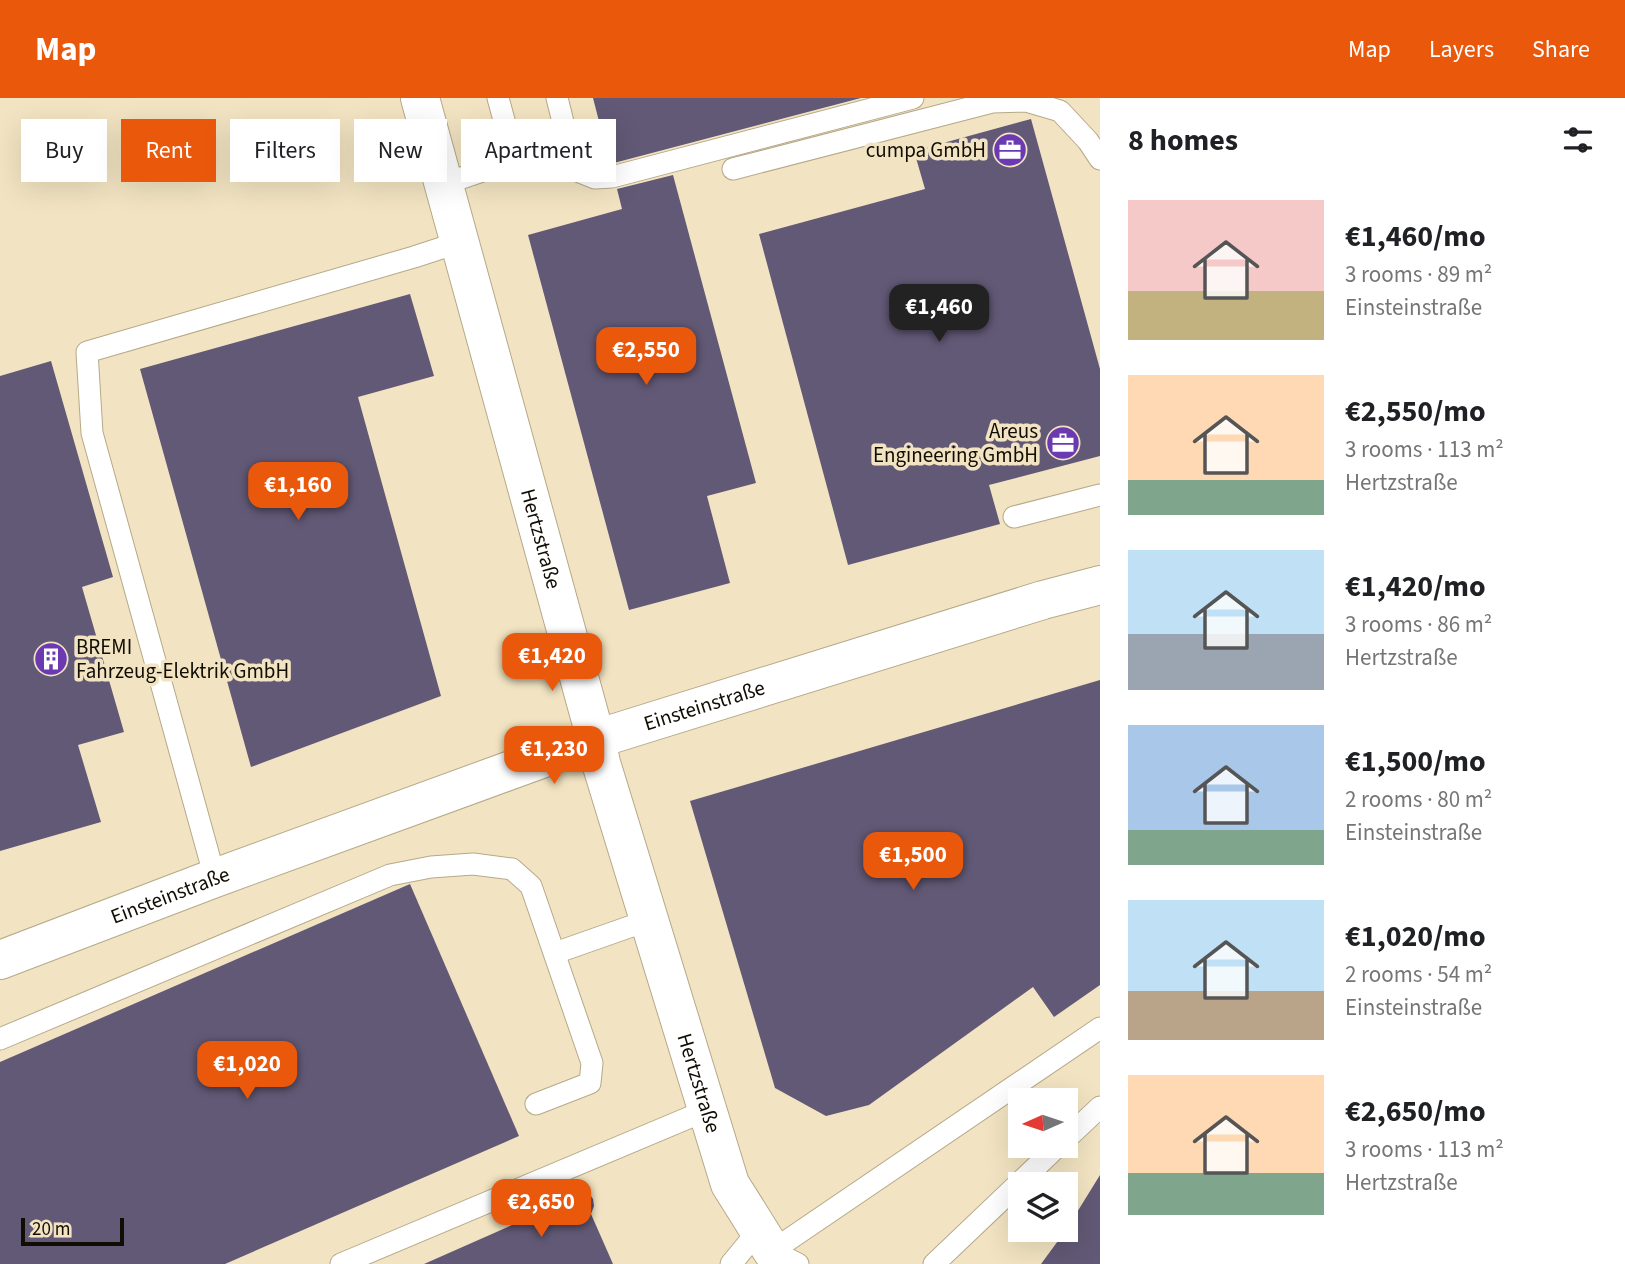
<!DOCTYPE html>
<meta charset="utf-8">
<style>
body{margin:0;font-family:"Source Sans 3",sans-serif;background:#f6f6f6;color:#202124;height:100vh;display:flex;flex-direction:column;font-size:26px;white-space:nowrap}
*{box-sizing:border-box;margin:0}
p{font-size:23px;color:#757577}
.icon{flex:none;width:38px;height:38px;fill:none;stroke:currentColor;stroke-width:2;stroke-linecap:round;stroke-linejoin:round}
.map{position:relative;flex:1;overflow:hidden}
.side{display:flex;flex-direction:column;background:#fff;width:525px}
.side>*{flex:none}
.hud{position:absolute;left:21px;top:21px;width:665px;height:63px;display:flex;gap:14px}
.needle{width:46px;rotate:267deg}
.buttons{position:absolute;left:1008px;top:990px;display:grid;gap:14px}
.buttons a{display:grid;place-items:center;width:70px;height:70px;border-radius:0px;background:#fff;box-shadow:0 7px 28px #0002;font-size:35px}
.scale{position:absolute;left:21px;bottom:18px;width:103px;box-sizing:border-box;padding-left:7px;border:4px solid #110d03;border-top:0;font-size:19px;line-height:24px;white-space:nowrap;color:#110d03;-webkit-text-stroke:5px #f2e4c2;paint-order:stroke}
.price{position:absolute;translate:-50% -60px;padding:0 16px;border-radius:14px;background:#ea580c;color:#fff;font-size:23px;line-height:46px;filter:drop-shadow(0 2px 4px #0008)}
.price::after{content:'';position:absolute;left:50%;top:42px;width:21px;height:16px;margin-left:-10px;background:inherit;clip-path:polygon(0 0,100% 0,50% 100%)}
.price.on{background:#222;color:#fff}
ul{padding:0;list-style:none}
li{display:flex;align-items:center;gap:21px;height:175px;padding:0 28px}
li span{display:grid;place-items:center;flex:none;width:196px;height:140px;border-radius:0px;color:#555}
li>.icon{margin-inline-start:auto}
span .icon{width:84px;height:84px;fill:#fffc;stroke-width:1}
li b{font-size:30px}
h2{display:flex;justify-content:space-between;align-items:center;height:84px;padding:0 28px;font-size:30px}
.tag{padding:0 24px;border-radius:0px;background:#fff;box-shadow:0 7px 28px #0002;font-size:24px;line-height:63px}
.tag.on{background:#ea580c;color:#fff}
header{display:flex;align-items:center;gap:42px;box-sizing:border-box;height:98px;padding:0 35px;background:#ea580c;color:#fff}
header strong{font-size:33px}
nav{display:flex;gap:38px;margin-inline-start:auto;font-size:24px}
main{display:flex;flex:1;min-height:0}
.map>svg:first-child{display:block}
.building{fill:#625976}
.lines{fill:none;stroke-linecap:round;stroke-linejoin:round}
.service-casing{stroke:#b6a988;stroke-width:23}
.minor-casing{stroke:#b6a988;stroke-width:40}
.tertiary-casing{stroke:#b6a988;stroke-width:40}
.service{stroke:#fff;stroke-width:21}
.minor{stroke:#fff;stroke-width:38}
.tertiary{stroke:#fff;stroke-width:38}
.labels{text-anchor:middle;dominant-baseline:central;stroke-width:7;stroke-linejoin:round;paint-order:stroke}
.poi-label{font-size:21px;fill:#110d03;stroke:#f2e4c2;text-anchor:end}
.street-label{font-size:21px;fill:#110d03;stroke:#f2e4c2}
</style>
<header>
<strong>Map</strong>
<nav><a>Map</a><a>Layers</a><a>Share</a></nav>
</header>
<main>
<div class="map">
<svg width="1100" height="1166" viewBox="0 0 1100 1166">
<rect width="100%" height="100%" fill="#f2e4c2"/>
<g class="building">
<polygon points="593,0 861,0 610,66"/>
<polygon points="1031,21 1100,271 1100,358 989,387 1000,426 848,467 759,136 925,91 914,53"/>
<polygon points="673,77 756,385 707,398 730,485 629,512 528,137 622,111 617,91"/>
<polygon points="410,196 434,278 358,299 441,598 251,669 140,271"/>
<polygon points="51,263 113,479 82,489 124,634 78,647 101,724 0,753 0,278"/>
<polygon points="1100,582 1100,887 1054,919 1033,889 869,1007 826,1018 775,990 690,703"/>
<polygon points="410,786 519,1038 225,1166 0,1166 0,964"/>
<polygon points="1100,1077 1100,1166 1041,1166 1066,1132"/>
<polygon points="580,1091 588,1094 593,1101 594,1108 591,1116 613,1166 424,1166 562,1105 563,1099 571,1093"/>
</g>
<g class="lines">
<g class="service-casing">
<g id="service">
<polyline points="498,0 514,59"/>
<polyline points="557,0 575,72"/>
<polyline points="733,71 992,4 1026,3 1060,13 1088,43 1100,61"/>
<polyline points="444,86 491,70 514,59 533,57 565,66 575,72 595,80 612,79 913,0"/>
<polyline points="1014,419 1100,397"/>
<polyline points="215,780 92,335 87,254 414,159 460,144"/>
<polyline points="555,855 649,822"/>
<polyline points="0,941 390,777 431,769 473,766 512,771 531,788 592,965 590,985 536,1006"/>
<polyline points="1066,1041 1100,1009"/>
<polyline points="772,1153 1100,930"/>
<polyline points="772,1153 798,1166"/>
<polyline points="341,1166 707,1012"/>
<polyline points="731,1166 759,1132"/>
<polyline points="934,1166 1058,1048"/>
</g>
</g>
<g class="minor-casing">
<g id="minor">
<path id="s1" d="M420 0 596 641 601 665 730 1086 772 1153"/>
</g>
</g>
<g class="tertiary-casing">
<g id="tertiary">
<path id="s2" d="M0 862 215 780 596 641 1043 502 1100 487"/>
</g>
</g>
<use href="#service" class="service"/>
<use href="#minor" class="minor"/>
<use href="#tertiary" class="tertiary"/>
</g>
<defs>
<g id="office-disc" transform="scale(1.75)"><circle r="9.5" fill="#6b3ab2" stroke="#f2e4c2"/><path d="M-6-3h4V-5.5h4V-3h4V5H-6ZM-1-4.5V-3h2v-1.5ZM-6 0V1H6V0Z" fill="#fff"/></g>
<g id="building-disc" transform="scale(1.75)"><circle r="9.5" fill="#6b3ab2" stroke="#f2e4c2"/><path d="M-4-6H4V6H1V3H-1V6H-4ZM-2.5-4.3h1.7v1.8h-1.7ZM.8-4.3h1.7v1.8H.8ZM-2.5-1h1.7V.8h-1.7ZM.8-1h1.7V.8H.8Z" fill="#fff"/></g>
</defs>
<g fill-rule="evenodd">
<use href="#office-disc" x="1010" y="52"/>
<use href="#office-disc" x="1063" y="345"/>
<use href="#building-disc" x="51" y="561"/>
</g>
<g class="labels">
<g class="poi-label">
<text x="986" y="52">cumpa GmbH</text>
<text x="1038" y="333">Areus<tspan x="1038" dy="24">Engineering GmbH</tspan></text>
<text x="76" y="549" text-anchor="start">BREMI<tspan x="76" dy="24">Fahrzeug-Elektrik GmbH</tspan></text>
</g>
<g class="street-label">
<text stroke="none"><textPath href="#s1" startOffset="457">Hertzstraße</textPath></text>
<text stroke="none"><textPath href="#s2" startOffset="749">Einsteinstraße</textPath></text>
<text stroke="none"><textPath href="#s2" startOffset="182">Einsteinstraße</textPath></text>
<text stroke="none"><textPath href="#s1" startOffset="1024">Hertzstraße</textPath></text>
</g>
</g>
</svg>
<div class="buttons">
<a><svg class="needle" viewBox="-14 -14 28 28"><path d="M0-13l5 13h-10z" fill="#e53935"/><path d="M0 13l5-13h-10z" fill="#757577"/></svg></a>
<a><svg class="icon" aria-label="layers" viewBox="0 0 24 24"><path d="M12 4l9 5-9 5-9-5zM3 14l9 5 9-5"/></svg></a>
</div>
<div class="scale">20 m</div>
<b class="price on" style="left:939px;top:246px">€1,460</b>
<b class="price" style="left:646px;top:289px">€2,550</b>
<b class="price" style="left:298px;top:424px">€1,160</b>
<b class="price" style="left:552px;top:595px">€1,420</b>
<b class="price" style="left:554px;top:688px">€1,230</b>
<b class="price" style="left:913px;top:794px">€1,500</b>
<b class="price" style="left:247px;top:1003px">€1,020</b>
<b class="price" style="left:541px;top:1141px">€2,650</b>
<div class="hud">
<a class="tag">Buy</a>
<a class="tag on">Rent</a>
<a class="tag">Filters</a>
<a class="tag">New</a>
<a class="tag">Apartment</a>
</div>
</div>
<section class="side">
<h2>8 homes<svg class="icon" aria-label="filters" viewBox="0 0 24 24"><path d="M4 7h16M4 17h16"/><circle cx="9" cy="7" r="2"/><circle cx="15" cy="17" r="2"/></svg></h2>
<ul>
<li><span style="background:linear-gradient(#f6c9c9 65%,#c2b280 0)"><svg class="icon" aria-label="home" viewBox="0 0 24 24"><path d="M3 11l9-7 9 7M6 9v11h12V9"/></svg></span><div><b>€1,460/mo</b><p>3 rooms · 89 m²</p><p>Einsteinstraße</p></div></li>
<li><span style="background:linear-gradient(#ffd9b3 75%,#7fa58c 0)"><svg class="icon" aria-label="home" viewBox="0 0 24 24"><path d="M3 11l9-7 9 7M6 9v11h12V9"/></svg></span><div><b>€2,550/mo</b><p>3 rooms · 113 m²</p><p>Hertzstraße</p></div></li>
<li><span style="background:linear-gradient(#bfe0f5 60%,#9aa5b1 0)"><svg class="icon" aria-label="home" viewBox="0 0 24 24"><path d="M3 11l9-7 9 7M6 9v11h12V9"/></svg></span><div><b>€1,420/mo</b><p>3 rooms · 86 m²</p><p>Hertzstraße</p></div></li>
<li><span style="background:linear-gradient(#a9c7e8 75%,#7fa58c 0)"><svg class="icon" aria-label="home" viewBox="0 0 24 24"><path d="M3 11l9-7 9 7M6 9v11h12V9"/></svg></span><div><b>€1,500/mo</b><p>2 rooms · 80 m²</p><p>Einsteinstraße</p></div></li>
<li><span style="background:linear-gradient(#bfe0f5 65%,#b9a48a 0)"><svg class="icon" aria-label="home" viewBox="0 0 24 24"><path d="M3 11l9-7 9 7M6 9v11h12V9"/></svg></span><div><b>€1,020/mo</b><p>2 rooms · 54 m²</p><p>Einsteinstraße</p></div></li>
<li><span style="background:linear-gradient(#ffd9b3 70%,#7fa58c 0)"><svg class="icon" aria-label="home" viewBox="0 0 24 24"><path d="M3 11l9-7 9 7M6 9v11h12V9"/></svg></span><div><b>€2,650/mo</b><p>3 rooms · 113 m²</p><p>Hertzstraße</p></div></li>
</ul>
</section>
</main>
